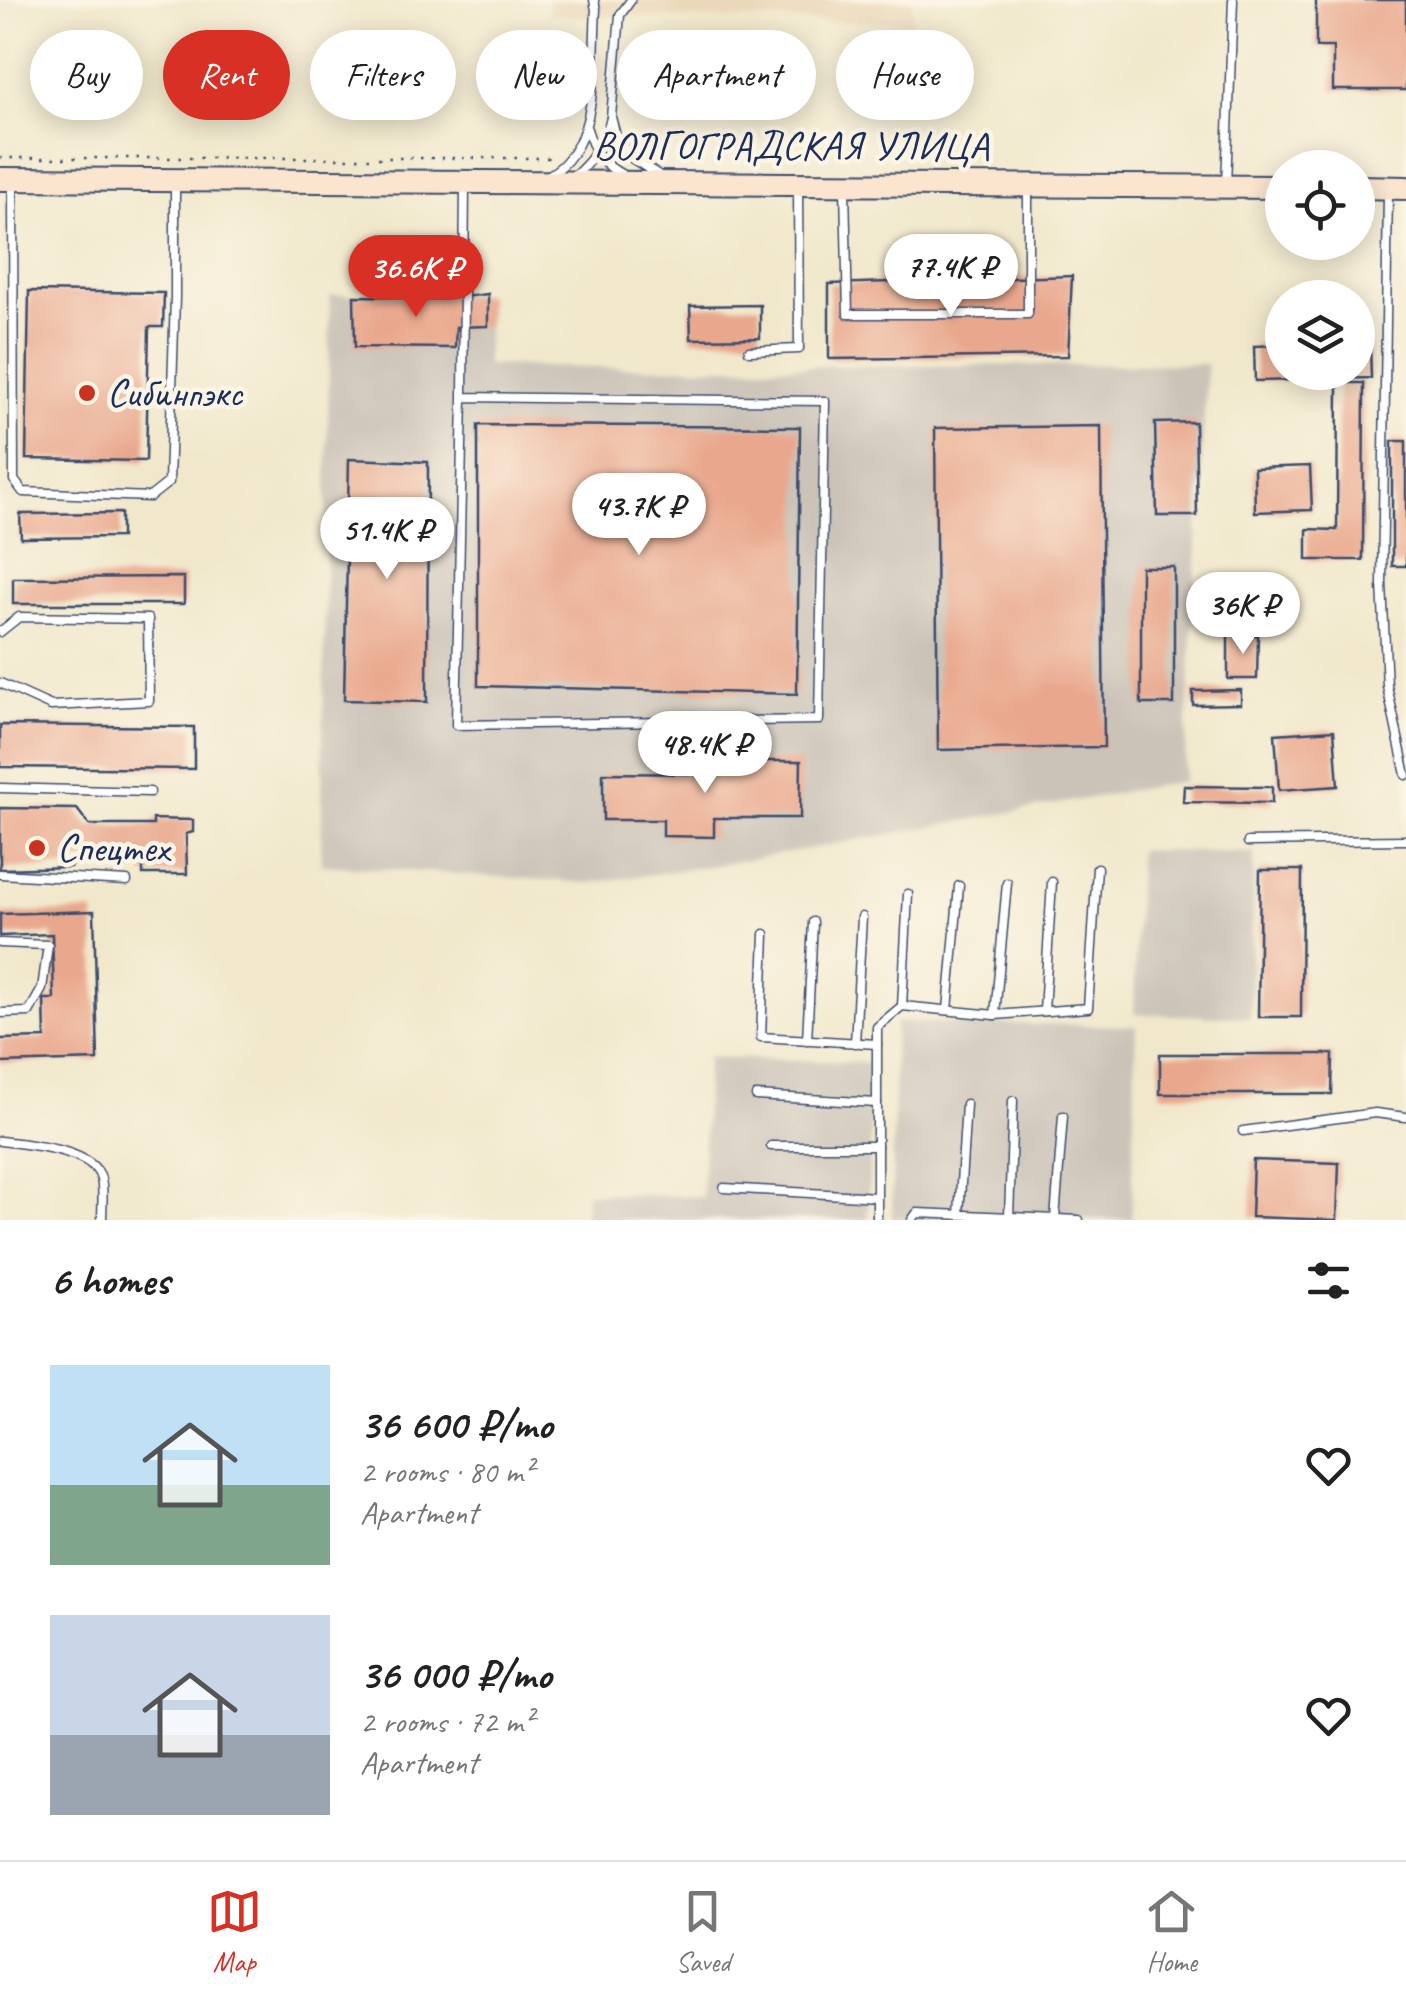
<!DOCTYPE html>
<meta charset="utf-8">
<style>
body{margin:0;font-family:Caveat,sans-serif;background:#f2f2f2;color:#222;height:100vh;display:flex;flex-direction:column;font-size:38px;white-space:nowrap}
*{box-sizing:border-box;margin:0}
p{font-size:32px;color:#767676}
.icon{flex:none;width:55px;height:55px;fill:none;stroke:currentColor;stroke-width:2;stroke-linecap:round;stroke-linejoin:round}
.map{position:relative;height:1220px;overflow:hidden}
.panel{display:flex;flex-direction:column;background:#fff;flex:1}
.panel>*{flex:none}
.banner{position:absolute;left:30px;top:30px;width:1348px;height:90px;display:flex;gap:20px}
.tools{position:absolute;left:1265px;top:150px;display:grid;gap:20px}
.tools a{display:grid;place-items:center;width:110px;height:110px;border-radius:50%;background:#fff;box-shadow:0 5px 25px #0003;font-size:50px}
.price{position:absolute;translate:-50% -85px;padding:0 22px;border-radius:35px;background:#fff;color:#222;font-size:32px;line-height:65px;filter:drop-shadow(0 2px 5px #0008)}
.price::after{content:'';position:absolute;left:50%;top:60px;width:30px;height:22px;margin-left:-15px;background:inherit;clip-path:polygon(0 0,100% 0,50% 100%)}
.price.selected{background:#d93025;color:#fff}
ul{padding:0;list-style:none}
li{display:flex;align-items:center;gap:30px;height:250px;padding:0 50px}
li span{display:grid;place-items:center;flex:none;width:280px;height:200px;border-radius:0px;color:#555}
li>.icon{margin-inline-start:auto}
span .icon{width:120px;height:120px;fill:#fffc;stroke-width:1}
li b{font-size:42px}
h2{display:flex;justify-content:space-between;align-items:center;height:120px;padding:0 50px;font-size:42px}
.pill{padding:0 35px;border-radius:45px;background:#fff;box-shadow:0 5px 25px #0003;font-size:35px;line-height:90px}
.pill.selected{background:#d93025;color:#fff}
.tab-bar{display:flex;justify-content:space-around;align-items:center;height:140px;border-top:2px solid #e0e0e0;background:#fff;font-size:28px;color:#767676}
.tab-bar a{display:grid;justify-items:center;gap:5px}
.tab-bar .selected{color:#d93025}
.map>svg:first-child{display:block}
.built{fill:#ebd8ba}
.industrial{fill:#cbc3b8}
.building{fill:#e9a88d}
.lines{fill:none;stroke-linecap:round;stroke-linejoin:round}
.lane-casing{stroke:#3b4b6e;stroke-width:11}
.secondary-casing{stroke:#3b4b6e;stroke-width:26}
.path{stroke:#3b4b6e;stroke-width:2.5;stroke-dasharray:2.5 8;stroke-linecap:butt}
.lane{stroke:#fff;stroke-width:8}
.secondary{stroke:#fbe5cf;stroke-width:22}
.poi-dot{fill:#c8321e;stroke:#fcf5e5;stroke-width:4}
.labels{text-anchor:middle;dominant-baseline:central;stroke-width:9;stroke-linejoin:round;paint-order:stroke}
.street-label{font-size:40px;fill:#1b2f5e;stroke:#fcf5e5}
.poi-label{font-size:40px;fill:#1b2f5e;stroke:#fcf5e5;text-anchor:start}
</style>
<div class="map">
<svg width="1406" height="1220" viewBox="0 0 1406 1220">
<rect width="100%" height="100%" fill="#fcf5e5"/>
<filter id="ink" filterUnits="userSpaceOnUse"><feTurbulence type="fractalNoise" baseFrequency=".01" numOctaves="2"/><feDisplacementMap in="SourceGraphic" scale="20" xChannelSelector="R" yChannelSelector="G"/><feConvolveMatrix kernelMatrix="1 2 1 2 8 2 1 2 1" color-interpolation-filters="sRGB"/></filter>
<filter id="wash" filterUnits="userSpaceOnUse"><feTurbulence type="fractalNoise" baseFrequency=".0048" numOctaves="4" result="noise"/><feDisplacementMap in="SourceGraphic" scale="40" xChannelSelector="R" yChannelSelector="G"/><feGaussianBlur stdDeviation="2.25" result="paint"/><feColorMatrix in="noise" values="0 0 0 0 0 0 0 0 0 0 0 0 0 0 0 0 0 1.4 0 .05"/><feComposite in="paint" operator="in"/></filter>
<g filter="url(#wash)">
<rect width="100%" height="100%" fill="#f1e8cc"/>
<polygon class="built" points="549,0 912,0 912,23 549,15"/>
<g class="industrial">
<polygon points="488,294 486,365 597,368 1207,364 1184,781 730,863 590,883 321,865 330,295"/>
<polygon points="1138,850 1254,853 1250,1017 1134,1014"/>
<polygon points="895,1022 1136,1026 1132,1220 892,1218"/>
<polygon points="707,1057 874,1063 867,1220 585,1220 586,1193 702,1197"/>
</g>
<g id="blocks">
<g class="building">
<polygon points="1316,0 1406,0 1406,90 1333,90 1333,47 1316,47"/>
<polygon points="1072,276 1068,356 829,359 829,284"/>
<polygon points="29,291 164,293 163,327 149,327 146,461 26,459"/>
<polygon points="488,294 488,326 456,327 455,348 355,347 354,296 463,297"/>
<polygon points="760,305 760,338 691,339 690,306"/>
<polygon points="1358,343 1370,343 1371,378 1255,381 1254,346 1282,345 1282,372 1358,372"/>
<polygon points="1338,383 1364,383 1363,560 1307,560 1307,529 1337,530"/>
<polygon points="1195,422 1197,516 1157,516 1155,423"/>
<polygon points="478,425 800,427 797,694 478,686"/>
<polygon points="1101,426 1104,747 938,750 935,428"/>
<rect x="1392" y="441" width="14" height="125"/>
<polygon points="349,459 428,462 427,702 344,700"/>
<polygon points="1310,466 1312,510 1255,512 1254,468"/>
<polygon points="121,513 121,537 21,538 20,514"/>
<rect x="1141" y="567" width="33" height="137"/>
<polygon points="184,577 184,604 13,604 13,578"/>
<polygon points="1231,581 1261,581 1261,626 1231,625"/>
<polygon points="1228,635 1258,635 1257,679 1228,679"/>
<polygon points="1241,690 1241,704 1193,705 1193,691"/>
<polygon points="0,725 194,727 194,769 0,767"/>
<polygon points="1334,730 1338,786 1279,790 1275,734"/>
<polygon points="712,761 801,761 800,818 714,818 714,837 663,836 663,820 603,820 603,773 712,774"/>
<polygon points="1184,786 1272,787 1272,803 1183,802"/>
<polygon points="0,808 77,809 89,825 153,825 153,819 193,820 193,832 186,834 187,874 143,874 143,859 77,860 70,867 0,869"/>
<polygon points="1260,870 1302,870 1301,1017 1258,1017"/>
<polygon points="94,911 98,1060 0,1063 0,1039 45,1038 44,999 54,999 52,934 0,936 0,914"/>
<polygon points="1160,1054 1333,1054 1332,1094 1160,1094"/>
<polygon points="1253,1160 1339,1163 1337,1220 1251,1217"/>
</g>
</g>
</g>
<g filter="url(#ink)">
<use href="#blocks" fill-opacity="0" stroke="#3b4b6e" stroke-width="2.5"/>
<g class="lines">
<g class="lane-casing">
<g id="lane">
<polyline points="631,0 620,15 611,117 616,136 630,157 660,176"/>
<path d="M587 129C593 150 603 165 623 175"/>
<path d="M549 175C602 146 592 63 596 10L594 0"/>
<path d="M573 177C592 162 605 140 611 118"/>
<polyline points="13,184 14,480 23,492 150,497 169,482 175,297 175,184"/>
<polyline points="1226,185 1233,0"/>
<polyline points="845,188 848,314 1028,314 1028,189"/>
<polyline points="1388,192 1382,584 1387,686 1406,775"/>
<polyline points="749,351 799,349 798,188"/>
<polyline points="463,397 456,725 819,720 825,401 463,397 465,186"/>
<polyline points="0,632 19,617 148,619 149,701 51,706 0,683"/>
<polyline points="0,788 150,792"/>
<polyline points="1248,842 1406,840"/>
<polyline points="0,874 127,881"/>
<polyline points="765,934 761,1037 877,1044"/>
<polyline points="0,943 48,945 42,989 29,1012 0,1013"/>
<polyline points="902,1006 908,894"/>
<polyline points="948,1010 959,886"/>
<polyline points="1044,1011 1052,882"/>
<polyline points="995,1015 1007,883"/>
<polyline points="807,1040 813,922"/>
<polyline points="855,1043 862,917"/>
<polyline points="756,1096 877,1103"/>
<polyline points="1243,1131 1375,1113 1406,1117"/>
<path d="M0 1141C26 1144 94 1149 101 1179 104 1191 102 1207 102 1220"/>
<polyline points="771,1146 877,1146"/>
<polyline points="724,1188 877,1197"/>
<polyline points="959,1215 966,1104"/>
<polyline points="1009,1217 1013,1101"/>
<polyline points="1055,1219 1063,1116"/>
<polyline points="877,1220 877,1027 902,1006 995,1015 1088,1008 1097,868"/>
<polyline points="912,1220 917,1213 1079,1220"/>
</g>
</g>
<g class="secondary-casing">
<g id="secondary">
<polyline points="0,179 1282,187"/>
<polyline points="1358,187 1406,188"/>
</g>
</g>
<polyline class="path" points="0,158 552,158"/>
<use href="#lane" class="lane"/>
<use href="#secondary" class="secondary"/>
</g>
</g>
<g class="poi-dot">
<circle cx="87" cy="393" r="10"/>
<circle cx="37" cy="848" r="10"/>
</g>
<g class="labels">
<g class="street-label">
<text x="791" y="146">ВОЛГОГРАДСКАЯ УЛИЦА</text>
</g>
<g class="poi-label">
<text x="107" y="393">Сибинпэкс</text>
<text x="57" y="848">Спецтех</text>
</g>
</g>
</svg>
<div class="tools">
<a><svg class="icon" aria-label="locate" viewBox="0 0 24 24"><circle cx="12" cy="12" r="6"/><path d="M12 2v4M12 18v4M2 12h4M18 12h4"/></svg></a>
<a><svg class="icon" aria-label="layers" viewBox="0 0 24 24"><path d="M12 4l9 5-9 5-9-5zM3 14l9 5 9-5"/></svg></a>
</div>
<b class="price" style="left:951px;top:319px">77.4K ₽</b>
<b class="price selected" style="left:416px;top:320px">36.6K ₽</b>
<b class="price" style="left:639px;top:558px">43.7K ₽</b>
<b class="price" style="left:387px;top:582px">51.4K ₽</b>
<b class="price" style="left:1243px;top:657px">36K ₽</b>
<b class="price" style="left:705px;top:796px">48.4K ₽</b>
<div class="banner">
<a class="pill">Buy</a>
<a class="pill selected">Rent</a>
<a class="pill">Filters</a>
<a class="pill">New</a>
<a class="pill">Apartment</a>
<a class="pill">House</a>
</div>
</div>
<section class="panel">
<h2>6 homes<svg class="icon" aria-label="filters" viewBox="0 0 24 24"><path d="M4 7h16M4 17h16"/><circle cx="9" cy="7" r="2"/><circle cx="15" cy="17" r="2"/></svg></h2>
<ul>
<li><span style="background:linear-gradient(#bfe0f5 60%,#7fa58c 0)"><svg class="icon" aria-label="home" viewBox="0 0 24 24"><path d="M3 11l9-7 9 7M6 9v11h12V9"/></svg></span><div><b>36 600 ₽/mo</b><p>2 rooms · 80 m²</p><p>Apartment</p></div><svg class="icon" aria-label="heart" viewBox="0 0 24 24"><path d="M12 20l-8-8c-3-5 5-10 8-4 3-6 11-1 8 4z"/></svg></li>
<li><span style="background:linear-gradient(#c9d6e8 60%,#9aa5b1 0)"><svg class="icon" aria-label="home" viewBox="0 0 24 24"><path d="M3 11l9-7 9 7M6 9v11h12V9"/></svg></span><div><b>36 000 ₽/mo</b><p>2 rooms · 72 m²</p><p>Apartment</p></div><svg class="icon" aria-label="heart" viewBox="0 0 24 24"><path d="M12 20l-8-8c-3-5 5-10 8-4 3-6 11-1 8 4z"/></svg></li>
</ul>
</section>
<nav class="tab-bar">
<a class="selected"><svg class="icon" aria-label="map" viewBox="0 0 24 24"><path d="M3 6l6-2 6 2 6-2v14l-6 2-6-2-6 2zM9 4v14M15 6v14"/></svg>Map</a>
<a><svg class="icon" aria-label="saved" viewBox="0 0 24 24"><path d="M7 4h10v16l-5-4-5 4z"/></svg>Saved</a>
<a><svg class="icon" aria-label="home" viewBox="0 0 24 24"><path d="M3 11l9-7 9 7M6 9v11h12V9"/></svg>Home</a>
</nav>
